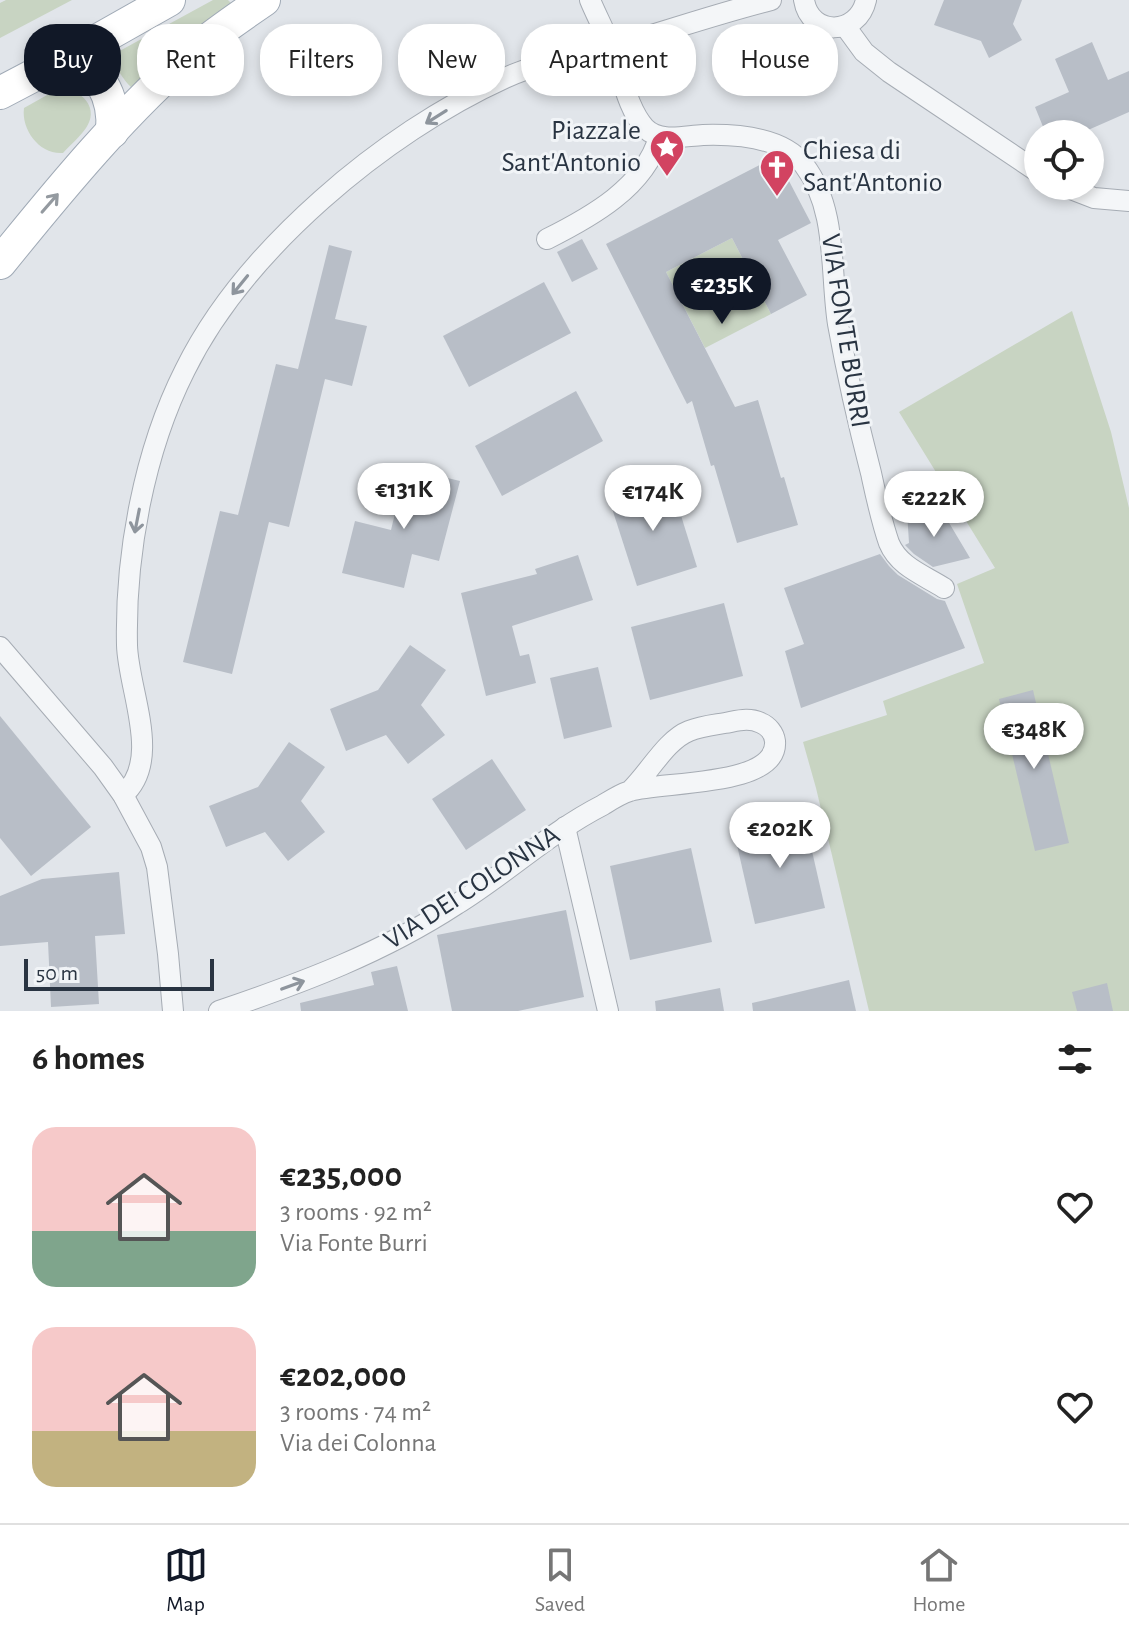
<!DOCTYPE html>
<meta charset="utf-8">
<style>
body{margin:0;font-family:"Alegreya Sans",sans-serif;background:#f2f2f2;color:#222;height:100vh;display:flex;flex-direction:column;font-size:30px;white-space:nowrap}
*{box-sizing:border-box;margin:0}
p{font-size:26px;color:#767676}
.icon{flex:none;width:44px;height:44px;fill:none;stroke:currentColor;stroke-width:2;stroke-linecap:round;stroke-linejoin:round}
.map{position:relative;height:1011px;overflow:hidden}
.sheet{display:flex;flex-direction:column;background:#fff;flex:1}
.sheet>*{flex:none}
.banner{position:absolute;left:24px;top:24px;width:1082px;height:72px;display:flex;gap:16px}
.buttons{position:absolute;left:1024px;top:120px;display:grid;gap:16px}
.buttons a{display:grid;place-items:center;width:80px;height:80px;border-radius:50%;background:#fff;box-shadow:0 4px 12px #0003;font-size:40px}
.scale{position:absolute;left:24px;bottom:20px;width:190px;box-sizing:border-box;padding-left:8px;border:4px solid #293442;border-top:0;font-size:22px;line-height:28px;white-space:nowrap;color:#293442;-webkit-text-stroke:6px #f1f4f7;paint-order:stroke}
.price{position:absolute;translate:-50% -68px;padding:0 18px;border-radius:28px;background:#fff;color:#222;font-size:26px;line-height:52px;filter:drop-shadow(0 2px 4px #0008)}
.price::after{content:'';position:absolute;left:50%;top:48px;width:24px;height:18px;margin-left:-12px;background:inherit;clip-path:polygon(0 0,100% 0,50% 100%)}
.price.selected{background:#111827;color:#fff}
ul{padding:0;list-style:none}
li{display:flex;align-items:center;gap:24px;height:200px;padding:0 32px}
li span{display:grid;place-items:center;flex:none;width:224px;height:160px;border-radius:24px;color:#555}
li>.icon{margin-inline-start:auto}
span .icon{width:96px;height:96px;fill:#fffc;stroke-width:1}
li b{font-size:34px}
h2{display:flex;justify-content:space-between;align-items:center;height:96px;padding:0 32px;font-size:34px}
.chip{padding:0 28px;border-radius:32px;background:#fff;box-shadow:0 4px 12px #0003;font-size:28px;line-height:72px}
.chip.selected{background:#111827;color:#fff}
.tab-bar{display:flex;justify-content:space-around;align-items:center;height:112px;border-top:2px solid #e0e0e0;background:#fff;font-size:22px;color:#767676}
.tab-bar a{display:grid;justify-items:center;gap:4px}
.tab-bar .selected{color:#111827}
.map>svg:first-child{display:block}
.green{fill:#c8d4c2}
.building{fill:#b8bec7}
.lines{fill:none;stroke-linecap:round;stroke-linejoin:round}
.street-casing{stroke:#a6acb4;stroke-width:22}
.primary-casing{stroke:#a0aab6;stroke-width:34}
.street{stroke:#f4f6f8;stroke-width:20}
.primary{stroke:#fff;stroke-width:32}
.oneway{stroke:#8e959d}
.oneway2{stroke:#949aa0}
.labels{text-anchor:middle;dominant-baseline:central;stroke-width:6;stroke-linejoin:round;paint-order:stroke}
.poi-label{font-size:28px;fill:#293442;stroke:#f1f4f7;text-anchor:end}
.street-label{font-size:28px;fill:#293442;stroke:#f1f4f7}
</style>
<div class="map">
<svg width="1129" height="1011" viewBox="0 0 1129 1011">
<rect width="100%" height="100%" fill="#e1e5ea"/>
<g class="green">
<polygon points="6,0 72,0 0,38 0,3"/>
<path d="M213 0H228L231 3 191 36 137 85 131 87C123 80 119 70 112 62L114 54Z"/>
<path d="M66 88C84 93 99 109 86 128 80 137 70 145 63 153 40 155 21 130 24 108L56 90Z"/>
<polygon points="732,238 771,314 705,348 666,272"/>
<polygon points="1072,311 1111,432 1129,508 1129,1011 869,1011 816,788 803,742 887,715 883,701 984,663 957,584 995,568 899,412"/>
</g>
<g class="building">
<polygon points="944,0 1022,0 1013,24 1022,40 989,58 981,41 934,25"/>
<polygon points="1092,42 1108,80 1129,71 1129,112 1079,134 1046,134 1035,107 1069,92 1055,59"/>
<polygon points="773,158 778,160 811,223 778,240 807,295 771,314 732,238 666,272 735,407 758,400 781,478 784,477 798,525 737,543 714,465 711,466 692,401 687,404 606,244"/>
<polygon points="582,239 598,269 572,282 557,252"/>
<polygon points="329,245 352,251 335,319 367,326 352,386 325,379 289,527 269,522 232,674 183,662 220,511 238,515 276,364 298,369"/>
<polygon points="544,282 571,333 469,387 443,336"/>
<polygon points="576,391 603,441 502,496 475,446"/>
<polygon points="406,468 460,481 439,561 412,554 404,588 342,573 355,521 391,530"/>
<polygon points="670,480 697,567 637,586 609,499"/>
<polygon points="907,511 942,511 970,558 933,567 914,554 905,545 909,543"/>
<polygon points="880,554 889,566 898,575 937,599 945,601 965,648 801,708 785,651 804,644 784,588"/>
<polygon points="578,555 593,600 512,626 520,656 529,654 536,683 486,696 461,593 537,574 535,569"/>
<polygon points="724,603 743,676 650,700 631,627"/>
<polygon points="410,645 446,670 421,705 445,735 408,764 386,735 346,751 330,709 378,690"/>
<polygon points="598,667 612,727 564,739 550,678"/>
<polygon points="1033,690 1069,843 1035,851 999,699"/>
<polygon points="0,716 91,827 31,876 0,838"/>
<polygon points="289,742 325,767 301,801 325,832 288,861 265,832 226,847 209,806 258,787"/>
<polygon points="492,759 526,810 466,850 432,799"/>
<polygon points="804,816 825,908 755,924 734,832"/>
<polygon points="691,848 712,942 630,960 610,866"/>
<polygon points="119,872 125,934 95,936 99,1004 51,1007 48,942 0,946 0,896 42,879"/>
<polygon points="566,910 584,997 518,1011 452,1011 437,935"/>
<polygon points="397,966 408,1011 301,1011 300,1003 374,985 371,972"/>
<polygon points="849,980 856,1011 753,1011 752,1003"/>
<polygon points="1107,983 1113,1011 1077,1011 1072,992"/>
<polygon points="720,988 724,1011 656,1011 655,1001"/>
</g>
<g class="lines">
<g class="street-casing">
<g id="street">
<path d="M590 0C597 17 606 33 612 50 621 73 628 110 645 128 660 143 683 136 703 135 736 134 783 137 804 165 838 209 830 273 838 324 847 374 858 423 871 473 876 496 881 520 889 543 899 567 924 575 944 588"/>
<path d="M804 0C810 37 858 36 866 0"/>
<polyline points="845,26 864,52 889,72 1038,172"/>
<polyline points="1063,186 1094,198 1129,201"/>
<path d="M547 239C591 217 645 187 659 137"/>
<polyline points="0,647 103,767 123,795 151,847 157,867 168,954 173,1011"/>
<path d="M123 795C163 760 128 690 127 645 125 555 144 451 185 370 244 250 384 133 505 78 540 62 578 56 615 46 667 31 719 13 771 0"/>
<polyline points="565,827 608,1011"/>
<path d="M219 1011C304 982 382 953 457 904 507 873 550 832 603 805 611 800 620 794 630 791 658 781 779 788 775 741 774 733 768 726 761 723 749 717 737 721 725 723 713 725 701 726 689 731 666 740 649 773 630 791"/>
</g>
</g>
<g class="primary-casing">
<g id="primary">
<path d="M61 61C100 61 115 99 112 132"/>
<polyline points="0,93 61,61 169,0"/>
<path d="M0 263C59 190 127 107 199 47 220 30 242 15 264 0"/>
</g>
</g>
<use href="#street" class="street"/>
<use href="#primary" class="primary"/>
</g>
<defs><path id="oneway-shaft" d="M-6 0H5M1.5-3L5.5 0L1.5 3" fill="none" stroke-width="1.6" stroke-linecap="round" stroke-linejoin="round" transform="scale(2)"/></defs>
<g class="oneway">
<use href="#oneway-shaft" transform="translate(436 117) rotate(148)"/>
<use href="#oneway-shaft" transform="translate(240 285) rotate(129)"/>
<use href="#oneway-shaft" transform="translate(137 521) rotate(101)"/>
<use href="#oneway-shaft" transform="translate(293 985) rotate(-20)"/>
</g>
<use class="oneway2" href="#oneway-shaft" transform="translate(50 203) rotate(-49)"/>
<defs>
<g id="sight-pin" transform="scale(1.8)"><path d="M0 17L-7.5 6A9.5 9.5 0 1 1 7.5 6Z" fill="#d24361" stroke="#f1f4f7"/><path d="M0-6L1.8-2.2L6-1.7L2.9 1.2L3.7 5.4L0 3.3L-3.7 5.4L-2.9 1.2L-6-1.7L-1.8-2.2Z" fill="#fff"/></g>
<g id="church-pin" transform="scale(1.8)"><path d="M0 17L-7.5 6A9.5 9.5 0 1 1 7.5 6Z" fill="#d24361" stroke="#f1f4f7"/><path d="M-1.2-6h2.4v3.5h3.3v2.4h-3.3V6h-2.4V-.1h-3.3v-2.4h3.3Z" fill="#fff"/></g>
</defs>
<g fill-rule="evenodd">
<use href="#sight-pin" x="667" y="147"/>
<use href="#church-pin" x="777" y="167"/>
</g>
<g class="labels">
<g class="poi-label">
<text x="641" y="131">Piazzale<tspan x="641" dy="32">Sant'Antonio</tspan></text>
<text x="803" y="151" text-anchor="start">Chiesa di<tspan x="803" dy="32">Sant'Antonio</tspan></text>
</g>
<g class="street-label">
<text transform="translate(845 331) rotate(81)">VIA FONTE BURRI</text>
<text transform="translate(472 888) rotate(-33)">VIA DEI COLONNA</text>
</g>
</g>
</svg>
<div class="buttons">
<a><svg class="icon" aria-label="locate" viewBox="0 0 24 24"><circle cx="12" cy="12" r="6"/><path d="M12 2v4M12 18v4M2 12h4M18 12h4"/></svg></a>
</div>
<div class="scale">50 m</div>
<b class="price selected" style="left:722px;top:326px">€235K</b>
<b class="price" style="left:404px;top:531px">€131K</b>
<b class="price" style="left:653px;top:533px">€174K</b>
<b class="price" style="left:934px;top:539px">€222K</b>
<b class="price" style="left:1034px;top:771px">€348K</b>
<b class="price" style="left:780px;top:870px">€202K</b>
<div class="banner">
<a class="chip selected">Buy</a>
<a class="chip">Rent</a>
<a class="chip">Filters</a>
<a class="chip">New</a>
<a class="chip">Apartment</a>
<a class="chip">House</a>
</div>
</div>
<section class="sheet">
<h2>6 homes<svg class="icon" aria-label="filters" viewBox="0 0 24 24"><path d="M4 7h16M4 17h16"/><circle cx="9" cy="7" r="2"/><circle cx="15" cy="17" r="2"/></svg></h2>
<ul>
<li><span style="background:linear-gradient(#f6c9c9 65%,#7fa58c 0)"><svg class="icon" aria-label="home" viewBox="0 0 24 24"><path d="M3 11l9-7 9 7M6 9v11h12V9"/></svg></span><div><b>€235,000</b><p>3 rooms · 92 m²</p><p>Via Fonte Burri</p></div><svg class="icon" aria-label="heart" viewBox="0 0 24 24"><path d="M12 20l-8-8c-3-5 5-10 8-4 3-6 11-1 8 4z"/></svg></li>
<li><span style="background:linear-gradient(#f6c9c9 65%,#c2b280 0)"><svg class="icon" aria-label="home" viewBox="0 0 24 24"><path d="M3 11l9-7 9 7M6 9v11h12V9"/></svg></span><div><b>€202,000</b><p>3 rooms · 74 m²</p><p>Via dei Colonna</p></div><svg class="icon" aria-label="heart" viewBox="0 0 24 24"><path d="M12 20l-8-8c-3-5 5-10 8-4 3-6 11-1 8 4z"/></svg></li>
</ul>
</section>
<nav class="tab-bar">
<a class="selected"><svg class="icon" aria-label="map" viewBox="0 0 24 24"><path d="M3 6l6-2 6 2 6-2v14l-6 2-6-2-6 2zM9 4v14M15 6v14"/></svg>Map</a>
<a><svg class="icon" aria-label="saved" viewBox="0 0 24 24"><path d="M7 4h10v16l-5-4-5 4z"/></svg>Saved</a>
<a><svg class="icon" aria-label="home" viewBox="0 0 24 24"><path d="M3 11l9-7 9 7M6 9v11h12V9"/></svg>Home</a>
</nav>
